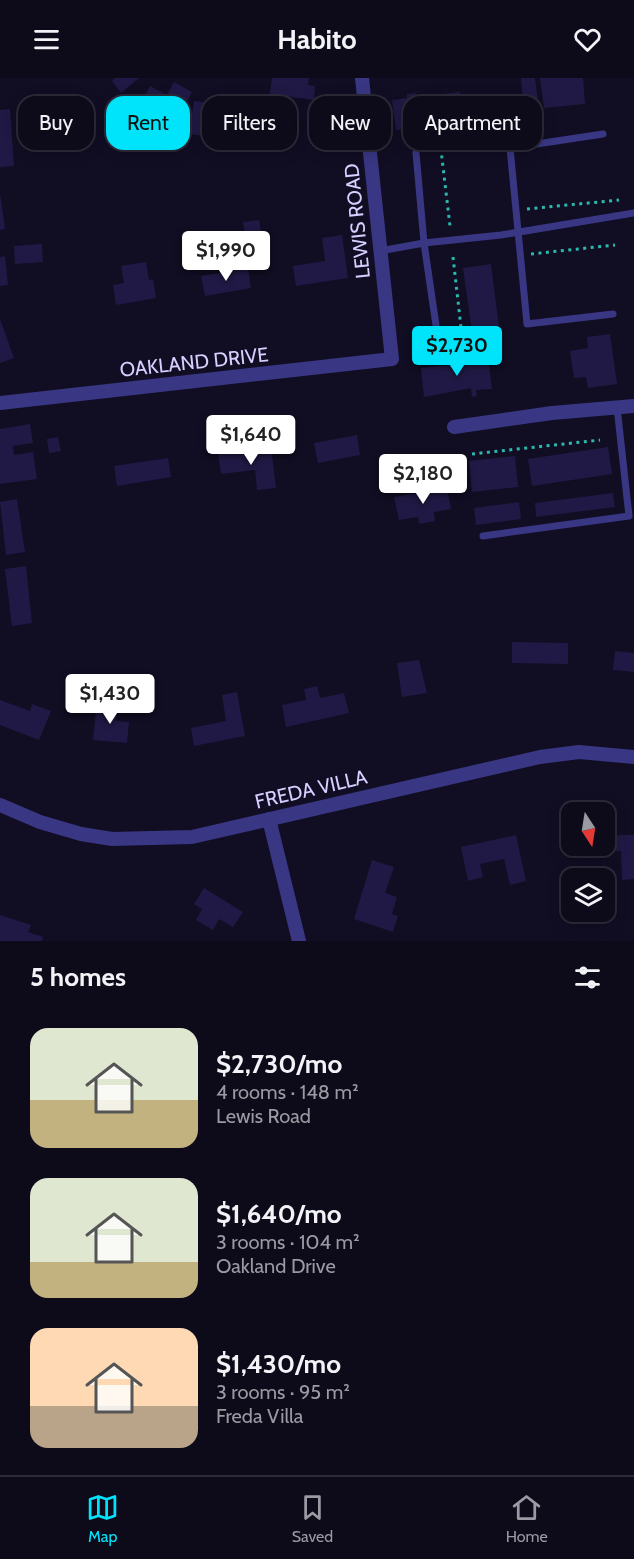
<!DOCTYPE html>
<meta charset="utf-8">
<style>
body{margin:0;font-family:Cabin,sans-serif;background:#1b1827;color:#f1f3f6;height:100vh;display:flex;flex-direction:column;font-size:22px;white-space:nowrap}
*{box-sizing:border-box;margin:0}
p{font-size:20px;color:#9a9aa2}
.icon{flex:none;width:33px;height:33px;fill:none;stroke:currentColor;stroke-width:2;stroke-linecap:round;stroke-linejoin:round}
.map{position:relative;height:863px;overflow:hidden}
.sheet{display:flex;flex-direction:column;background:#0d0a1a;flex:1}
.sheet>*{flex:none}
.top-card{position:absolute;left:18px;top:18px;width:598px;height:54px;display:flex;gap:12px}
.needle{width:39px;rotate:168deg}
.controls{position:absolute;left:561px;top:724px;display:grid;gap:12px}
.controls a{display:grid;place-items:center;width:54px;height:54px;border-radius:12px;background:#0d0a1a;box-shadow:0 3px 15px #0003,0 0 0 2px #2d2b39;font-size:30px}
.price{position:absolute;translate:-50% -51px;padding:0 14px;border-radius:6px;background:#fff;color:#222;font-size:20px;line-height:39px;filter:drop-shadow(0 2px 3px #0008)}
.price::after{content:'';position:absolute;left:50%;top:36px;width:18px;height:14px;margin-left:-9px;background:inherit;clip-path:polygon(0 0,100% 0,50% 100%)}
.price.selected{background:#00e4fb;color:#111}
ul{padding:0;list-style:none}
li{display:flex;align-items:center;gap:18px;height:150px;padding:0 30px}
li span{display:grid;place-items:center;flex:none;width:168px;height:120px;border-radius:18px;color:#555}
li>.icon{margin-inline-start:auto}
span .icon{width:72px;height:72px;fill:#fffc;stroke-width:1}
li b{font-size:26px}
h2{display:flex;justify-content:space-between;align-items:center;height:72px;padding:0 30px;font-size:26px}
.chip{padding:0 21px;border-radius:18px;background:#0d0a1a;box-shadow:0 3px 15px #0003,0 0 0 2px #2d2b39;font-size:21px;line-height:54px}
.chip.selected{background:#00e4fb;color:#111}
header{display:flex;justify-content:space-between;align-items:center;height:78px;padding:0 30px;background:#0d0a1a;font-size:27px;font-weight:700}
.dock{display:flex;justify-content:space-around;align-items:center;height:84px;border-top:2px solid #2d2b39;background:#0d0a1a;font-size:16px;color:#9a9aa2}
.dock a{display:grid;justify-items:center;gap:3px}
.dock .selected{color:#00e4fb}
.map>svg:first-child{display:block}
.building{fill:#211945}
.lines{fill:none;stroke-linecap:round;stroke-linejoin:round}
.path{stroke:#2bb8ae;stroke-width:3;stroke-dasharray:3 4.5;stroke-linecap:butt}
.lane{stroke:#393784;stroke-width:7}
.street{stroke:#393784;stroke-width:14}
.labels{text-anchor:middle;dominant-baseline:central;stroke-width:5;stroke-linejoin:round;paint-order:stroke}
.street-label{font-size:20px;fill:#d5d0ff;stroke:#110d23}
</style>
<header><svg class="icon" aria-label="menu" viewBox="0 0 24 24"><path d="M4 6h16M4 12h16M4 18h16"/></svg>Habito<svg class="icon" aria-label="heart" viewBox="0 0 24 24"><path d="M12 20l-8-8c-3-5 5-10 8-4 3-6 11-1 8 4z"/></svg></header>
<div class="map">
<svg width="634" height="863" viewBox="0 0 634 863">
<rect width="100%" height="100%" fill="#110d23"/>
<g class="building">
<polygon points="115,0 139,0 121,15 112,3"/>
<polygon points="272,0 309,0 308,7 315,8 314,22 270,16"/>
<polygon points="521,0 535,0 539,30 524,32"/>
<polygon points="540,0 583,0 585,26 544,30"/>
<polygon points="174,4 192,14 169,58 148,47 152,39 138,31 150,8 167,17"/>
<polygon points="460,14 463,43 396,52 392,22 407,20 407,16 416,15 418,24 426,23 425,18"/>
<polygon points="194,23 231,28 226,61 189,56"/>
<polygon points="254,25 256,32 274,28 281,57 247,65 238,29"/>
<polygon points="10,31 14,88 0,89 0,32"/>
<polygon points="0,116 5,151 0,152"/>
<polygon points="259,142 263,164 247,167 243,144"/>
<polygon points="342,157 348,200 296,208 293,188 325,183 322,160"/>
<polygon points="42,166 43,184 15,186 14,168"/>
<polygon points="5,178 8,207 0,208 0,179"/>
<polygon points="146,184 149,202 153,201 156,220 116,227 113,207 124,205 121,188"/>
<polygon points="491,186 500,258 473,261 463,190"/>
<polygon points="248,190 251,210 205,218 201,198"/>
<polygon points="0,241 14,280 0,285"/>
<polygon points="610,256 617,306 588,310 586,299 574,300 570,273 588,270 587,259"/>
<polygon points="488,278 492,311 476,312 477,318 472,319 471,310 424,319 421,290 470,285 469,280"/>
<polygon points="30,346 33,365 13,368 14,377 33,374 37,401 0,406 0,351"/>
<polygon points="357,357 360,377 318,385 314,365"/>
<polygon points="58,359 61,373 49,375 47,361"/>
<polygon points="608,369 612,396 532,408 528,381"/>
<polygon points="271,370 276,410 257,412 255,392 221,396 218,376"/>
<polygon points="515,378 518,409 472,414 469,383"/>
<polygon points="168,380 171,399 117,408 114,388"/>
<polygon points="447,410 451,431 434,434 435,443 419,446 418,439 399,442 394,419"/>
<polygon points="613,415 615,429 536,439 535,425"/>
<polygon points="17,421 25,474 6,477 0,424"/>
<polygon points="519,424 521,441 476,447 474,430"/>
<polygon points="26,488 32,545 12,548 5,491"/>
<polygon points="512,564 568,565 568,586 512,585"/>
<polygon points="615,573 634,575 634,594 613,592"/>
<polygon points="419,582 427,615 402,619 397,585"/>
<polygon points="317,608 320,620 344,615 349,635 286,649 282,627 306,622 304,611"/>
<polygon points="237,614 245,658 194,668 191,650 226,643 222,617"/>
<polygon points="0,622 30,633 32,626 51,633 39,662 0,647"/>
<polygon points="97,624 118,626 116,643 129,644 127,665 93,662"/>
<polygon points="604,750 616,750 616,757 634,757 634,801 622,802 621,773 589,774 589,768 604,768"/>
<polygon points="516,757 526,803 510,807 504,781 480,786 483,799 468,803 461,769"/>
<polygon points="372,782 394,789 385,815 397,819 392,836 398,838 393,854 354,841"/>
<polygon points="204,810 243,834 233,849 219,841 213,852 196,842 202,831 194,826"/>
<polygon points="0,837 31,847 28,854 43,859 42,863 0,863"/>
</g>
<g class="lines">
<g class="path">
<polyline points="439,55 450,148"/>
<polyline points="406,58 454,53"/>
<polyline points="527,131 619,122"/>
<polyline points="531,176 615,167"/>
<polyline points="453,179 464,276"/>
<polyline points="430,279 477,274"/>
<polyline points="472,376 600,362"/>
</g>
<g class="lane">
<polyline points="603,56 510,70 527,246 613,236"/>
<polyline points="416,75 424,165 501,157 634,135"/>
<polyline points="380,173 424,165 438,261"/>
<polyline points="483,458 629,438 617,329"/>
</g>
<g class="street">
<polyline points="0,325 392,281 362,0"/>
<polyline points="454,349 552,335 634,328"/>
<polyline points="0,727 40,744 81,756 112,761 192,759 540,679 579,674 634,679"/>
<polyline points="269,741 299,863"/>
</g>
</g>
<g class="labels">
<g class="street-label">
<text transform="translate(357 143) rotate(-96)">LEWIS ROAD</text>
<text transform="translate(194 284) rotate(-6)">OAKLAND DRIVE</text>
<text transform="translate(311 711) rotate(-13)">FREDA VILLA</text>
</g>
</g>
</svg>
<div class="controls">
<a><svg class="needle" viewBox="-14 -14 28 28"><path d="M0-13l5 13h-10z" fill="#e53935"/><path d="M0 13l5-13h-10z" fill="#9a9aa2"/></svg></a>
<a><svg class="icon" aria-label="layers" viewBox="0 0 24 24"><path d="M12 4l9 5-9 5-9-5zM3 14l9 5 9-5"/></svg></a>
</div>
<b class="price" style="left:226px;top:204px">$1,990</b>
<b class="price selected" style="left:457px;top:299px">$2,730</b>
<b class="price" style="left:251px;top:388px">$1,640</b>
<b class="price" style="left:423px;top:427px">$2,180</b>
<b class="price" style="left:110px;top:647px">$1,430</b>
<div class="top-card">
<a class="chip">Buy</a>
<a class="chip selected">Rent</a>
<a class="chip">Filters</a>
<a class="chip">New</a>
<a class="chip">Apartment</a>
</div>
</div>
<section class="sheet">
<h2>5 homes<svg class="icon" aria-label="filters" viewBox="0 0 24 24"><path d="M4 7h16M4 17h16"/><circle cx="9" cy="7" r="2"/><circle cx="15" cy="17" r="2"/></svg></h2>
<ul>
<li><span style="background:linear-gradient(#dfe7d0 60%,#c2b280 0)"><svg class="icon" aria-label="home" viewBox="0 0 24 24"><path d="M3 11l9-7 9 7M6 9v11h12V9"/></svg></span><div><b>$2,730/mo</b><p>4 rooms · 148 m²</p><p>Lewis Road</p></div></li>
<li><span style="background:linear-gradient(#dfe7d0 70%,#c2b280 0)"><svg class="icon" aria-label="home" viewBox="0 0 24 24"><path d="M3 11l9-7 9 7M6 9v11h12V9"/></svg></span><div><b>$1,640/mo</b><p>3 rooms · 104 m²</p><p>Oakland Drive</p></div></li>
<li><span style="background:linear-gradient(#ffd9b3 65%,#b9a48a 0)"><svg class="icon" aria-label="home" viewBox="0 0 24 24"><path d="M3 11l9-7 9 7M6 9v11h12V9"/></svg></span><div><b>$1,430/mo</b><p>3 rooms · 95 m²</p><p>Freda Villa</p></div></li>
</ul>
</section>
<nav class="dock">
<a class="selected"><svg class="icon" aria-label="map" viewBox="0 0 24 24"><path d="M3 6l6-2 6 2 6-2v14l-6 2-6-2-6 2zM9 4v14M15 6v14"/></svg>Map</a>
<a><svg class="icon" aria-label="saved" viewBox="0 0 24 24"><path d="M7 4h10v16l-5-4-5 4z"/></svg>Saved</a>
<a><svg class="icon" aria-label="home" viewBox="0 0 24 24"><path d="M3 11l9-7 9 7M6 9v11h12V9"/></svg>Home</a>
</nav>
